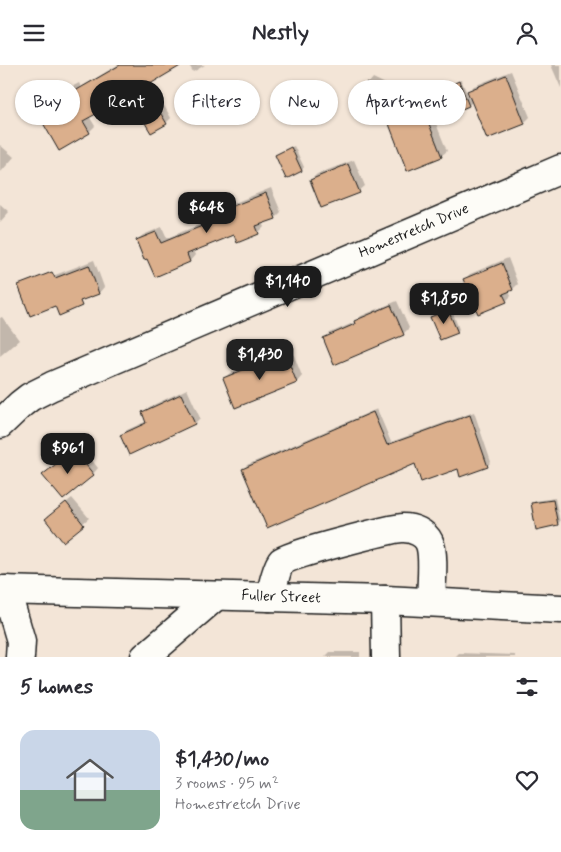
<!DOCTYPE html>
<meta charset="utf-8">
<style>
body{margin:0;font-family:Mynerve,sans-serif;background:#f2f2f3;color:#2b2b33;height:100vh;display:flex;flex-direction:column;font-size:19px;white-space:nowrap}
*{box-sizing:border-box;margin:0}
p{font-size:16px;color:#7c7c81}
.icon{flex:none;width:28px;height:28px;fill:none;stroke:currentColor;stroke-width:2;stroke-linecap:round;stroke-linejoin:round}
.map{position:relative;height:592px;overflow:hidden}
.drawer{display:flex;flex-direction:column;background:#fff;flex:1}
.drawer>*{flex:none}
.top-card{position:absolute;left:15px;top:15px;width:531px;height:45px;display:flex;gap:10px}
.price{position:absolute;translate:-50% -42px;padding:0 11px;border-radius:10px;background:#1c1c1c;color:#fff;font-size:16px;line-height:32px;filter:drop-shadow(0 1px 2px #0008)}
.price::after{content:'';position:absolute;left:50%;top:30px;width:15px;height:11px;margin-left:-8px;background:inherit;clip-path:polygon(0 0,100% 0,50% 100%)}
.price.active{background:#222;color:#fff}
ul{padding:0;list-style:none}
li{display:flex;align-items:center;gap:15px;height:125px;padding:0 20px}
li+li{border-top:1px solid #e1e1e2}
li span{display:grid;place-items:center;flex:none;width:140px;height:100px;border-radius:15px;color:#555}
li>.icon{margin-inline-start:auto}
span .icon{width:60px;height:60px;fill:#fffc;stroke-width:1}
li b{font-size:21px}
h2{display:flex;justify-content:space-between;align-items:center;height:60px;padding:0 20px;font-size:21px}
.pill{padding:0 18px;border-radius:22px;background:#fff;box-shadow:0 1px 4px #0004;font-size:18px;line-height:45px}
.pill.active{background:#1c1c1c;color:#fff}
header{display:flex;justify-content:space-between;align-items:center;height:65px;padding:0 20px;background:#fff;font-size:22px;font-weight:700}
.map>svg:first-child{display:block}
.shadow{fill:#0003}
.building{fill:#dbaf8c;stroke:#1c1c1c}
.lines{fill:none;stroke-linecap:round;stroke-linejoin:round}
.minor-casing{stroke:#1c1c1c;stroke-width:31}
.minor{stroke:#fdfcf7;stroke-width:28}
.labels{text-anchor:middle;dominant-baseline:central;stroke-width:4;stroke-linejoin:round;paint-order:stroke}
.street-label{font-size:15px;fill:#1c1c1c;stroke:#fdfcf7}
</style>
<header><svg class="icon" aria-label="menu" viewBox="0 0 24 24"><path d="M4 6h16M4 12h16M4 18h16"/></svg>Nestly<svg class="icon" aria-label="person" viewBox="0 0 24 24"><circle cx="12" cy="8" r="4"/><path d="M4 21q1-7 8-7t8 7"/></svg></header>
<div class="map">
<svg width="561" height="592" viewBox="0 0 561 592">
<rect width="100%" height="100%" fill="#f3e5d7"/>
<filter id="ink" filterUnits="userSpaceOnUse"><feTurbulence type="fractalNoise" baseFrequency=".02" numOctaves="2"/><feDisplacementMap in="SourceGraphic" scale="10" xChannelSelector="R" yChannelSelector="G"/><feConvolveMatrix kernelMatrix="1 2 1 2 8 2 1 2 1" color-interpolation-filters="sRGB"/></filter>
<g filter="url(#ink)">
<g class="shadow">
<polygon points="118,0 180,0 151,17 171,53 166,58 129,29 89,51 95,61 89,67 37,44 42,38 79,18 81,22"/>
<polygon points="189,0 205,0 193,7"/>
<polygon points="551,0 561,0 561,23"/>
<polygon points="511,6 530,52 524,58 473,36 469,40 440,26 442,23 461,15 469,33 471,32 469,26 474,21"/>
<polygon points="373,13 396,24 385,46 380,52 368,19"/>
<polygon points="429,41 447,86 441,91 391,60 396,54"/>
<polygon points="0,80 14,92 0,108"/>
<polygon points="294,81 304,102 302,105 287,112 276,90 279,88"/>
<polygon points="354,95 365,121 359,126 311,115 317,109"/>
<polygon points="271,123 281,147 275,153 262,158 264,162 258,168 235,169 193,185 195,190 190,196 156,210 137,175 143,170 162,162 167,173 203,158 201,154 207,149"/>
<polygon points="0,139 9,147 0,157"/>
<polygon points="508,193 518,219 513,224 509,226 511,231 506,236 464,215 470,209"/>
<polygon points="94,195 104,222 99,228 69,239 50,212"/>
<polygon points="397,236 409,263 403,269 325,274 330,268 355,257 361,251"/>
<polygon points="451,243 459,264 457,267 431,252 434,250"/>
<polygon points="2,252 19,275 0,291 0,253"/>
<polygon points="291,283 302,311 297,317 236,342 224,313 230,308"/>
<polygon points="187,324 200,353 195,358 121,371 127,365 147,356 143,348 149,342"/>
<polygon points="377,344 391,377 474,347 491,397 487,401 458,403 416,398 243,405 247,400"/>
<polygon points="80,380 98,403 93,409 49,405"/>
<polygon points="72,433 89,453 63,475 52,449"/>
<polygon points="555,433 560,457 557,459 532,439 535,436"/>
<polygon points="330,587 360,587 360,592 325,592"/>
<polygon points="459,588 515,590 515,592 455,592"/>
</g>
<g class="building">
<polygon points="120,0 182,0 145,22 167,59 151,68 129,31 83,56 90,68 59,86 35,44 73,23 75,26"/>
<polygon points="506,10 525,59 487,74 467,26"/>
<polygon points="459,16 469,41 448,50 438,26"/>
<polygon points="367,18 391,30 380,53 355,42"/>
<polygon points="424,46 442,92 407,106 389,59"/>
<polygon points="291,82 302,106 286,114 275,90"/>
<polygon points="348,99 360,128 321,143 310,115"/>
<polygon points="266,128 276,154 256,161 259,169 237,178 234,170 187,189 190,197 155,212 147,194 144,195 136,175 156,167 161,178 202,161 200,154"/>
<polygon points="502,198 513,225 503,229 507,237 478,249 463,214"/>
<polygon points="89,200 99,229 80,236 82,241 59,251 55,241 30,251 18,220 52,207 55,213"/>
<polygon points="391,240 404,270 334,300 323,273 355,259 354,256"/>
<polygon points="448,245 458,268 440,275 430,252"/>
<polygon points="285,288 297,318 235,343 223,313"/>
<polygon points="181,329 195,359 129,390 120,370 146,358 142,347"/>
<polygon points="373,347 387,380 470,350 488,402 460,412 458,404 421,417 415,399 267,463 242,404"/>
<polygon points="74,385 94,410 63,435 42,410"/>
<polygon points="553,435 558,460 536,465 531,438"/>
<polygon points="66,437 84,460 63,477 45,454"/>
</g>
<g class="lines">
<g class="minor-casing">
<g id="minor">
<polyline points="0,359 21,339 30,332 52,321 561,104"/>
<polyline points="0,525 385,535 561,544"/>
<polyline points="6,525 21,576 20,592"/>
<path d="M270 532C272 524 277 501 282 496 288 490 392 463 403 463 413 463 425 468 429 477 435 489 431 523 431 537"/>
<polyline points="385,535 386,592"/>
<polyline points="145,592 216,531"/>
</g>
</g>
<use href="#minor" class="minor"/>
</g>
</g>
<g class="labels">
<g class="street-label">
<text transform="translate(414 166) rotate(-23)">Homestretch Drive</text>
<text transform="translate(281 532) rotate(2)">Fuller Street</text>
</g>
</g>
</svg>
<b class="price" style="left:207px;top:169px">$648</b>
<b class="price" style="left:288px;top:243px">$1,140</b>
<b class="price" style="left:444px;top:260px">$1,850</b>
<b class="price active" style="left:260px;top:316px">$1,430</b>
<b class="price" style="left:68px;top:410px">$961</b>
<div class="top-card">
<a class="pill">Buy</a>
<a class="pill active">Rent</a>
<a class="pill">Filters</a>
<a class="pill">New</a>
<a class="pill">Apartment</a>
</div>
</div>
<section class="drawer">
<h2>5 homes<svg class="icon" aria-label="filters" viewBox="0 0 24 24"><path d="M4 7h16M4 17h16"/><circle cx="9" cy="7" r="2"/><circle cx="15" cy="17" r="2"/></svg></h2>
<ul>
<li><span style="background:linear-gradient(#c9d6e8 60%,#7fa58c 0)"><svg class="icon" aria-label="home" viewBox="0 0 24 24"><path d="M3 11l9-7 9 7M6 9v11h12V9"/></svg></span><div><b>$1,430/mo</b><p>3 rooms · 95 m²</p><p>Homestretch Drive</p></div><svg class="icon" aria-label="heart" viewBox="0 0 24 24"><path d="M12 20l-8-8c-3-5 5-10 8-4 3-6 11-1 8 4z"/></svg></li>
</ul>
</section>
